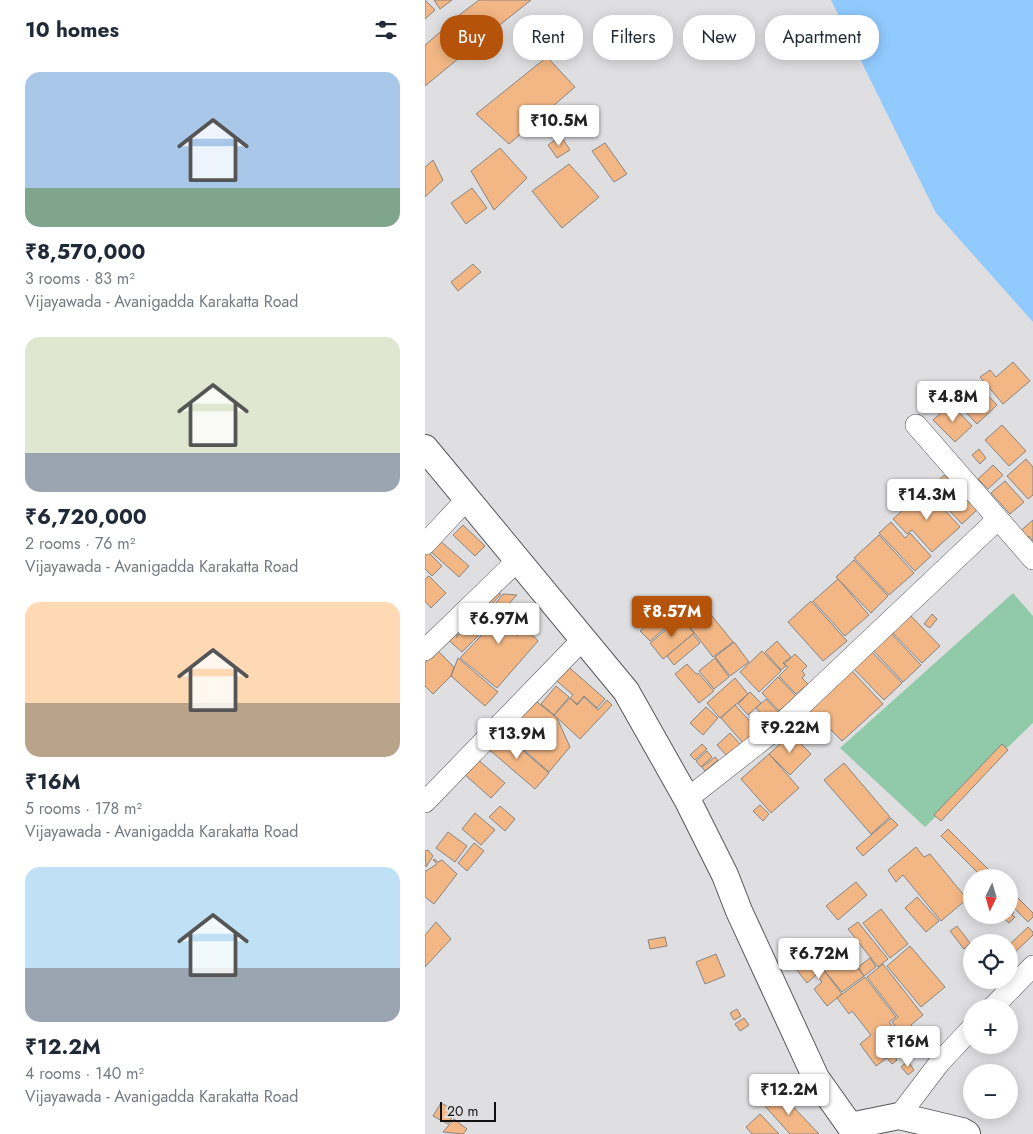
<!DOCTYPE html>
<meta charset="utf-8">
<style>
body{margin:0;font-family:Jost,sans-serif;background:#f6f6f7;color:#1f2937;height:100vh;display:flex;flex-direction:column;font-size:19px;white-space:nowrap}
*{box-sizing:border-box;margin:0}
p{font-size:16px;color:#747a83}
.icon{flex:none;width:28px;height:28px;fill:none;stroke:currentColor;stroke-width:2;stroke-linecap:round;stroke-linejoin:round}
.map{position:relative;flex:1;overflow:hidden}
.drawer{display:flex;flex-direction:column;background:#fff;width:425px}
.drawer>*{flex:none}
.banner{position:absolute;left:15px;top:15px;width:475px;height:45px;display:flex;gap:10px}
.needle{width:32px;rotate:185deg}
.tools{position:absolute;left:538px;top:869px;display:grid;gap:10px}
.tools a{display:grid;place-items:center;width:55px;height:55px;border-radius:50%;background:#fff;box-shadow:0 2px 12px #0003;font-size:25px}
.scale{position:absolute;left:15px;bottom:12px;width:56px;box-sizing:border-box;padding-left:5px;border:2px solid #111112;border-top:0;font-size:14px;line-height:18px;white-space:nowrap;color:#111112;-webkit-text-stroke:4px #dfdfe1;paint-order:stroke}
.price{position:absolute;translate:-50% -42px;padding:0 11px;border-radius:5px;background:#fff;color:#222;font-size:16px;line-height:32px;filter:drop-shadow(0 1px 2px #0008)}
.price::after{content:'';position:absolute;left:50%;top:30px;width:15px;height:11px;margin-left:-8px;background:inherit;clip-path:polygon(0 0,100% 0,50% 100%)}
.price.selected{background:#b45309;color:#fff}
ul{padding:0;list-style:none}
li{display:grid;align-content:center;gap:10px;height:265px;padding:0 25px}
li span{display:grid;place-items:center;height:155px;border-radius:15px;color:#555}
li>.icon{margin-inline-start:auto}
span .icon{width:90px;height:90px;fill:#fffc;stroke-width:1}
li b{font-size:21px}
h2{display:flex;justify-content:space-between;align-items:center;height:60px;padding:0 25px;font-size:21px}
.chip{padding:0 18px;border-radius:20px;background:#fff;box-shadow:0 2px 12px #0003;font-size:18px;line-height:45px}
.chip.selected{background:#b45309;color:#fff}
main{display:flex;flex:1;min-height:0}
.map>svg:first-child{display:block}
.green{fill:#90caa8}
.water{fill:#90cafe}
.building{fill:#f3b785;stroke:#878583}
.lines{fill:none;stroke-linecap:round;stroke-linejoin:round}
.minor-casing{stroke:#565659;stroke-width:22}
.major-casing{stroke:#565659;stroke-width:28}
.minor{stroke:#fff;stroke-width:21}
.major{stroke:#fff;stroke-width:26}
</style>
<main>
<section class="drawer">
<h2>10 homes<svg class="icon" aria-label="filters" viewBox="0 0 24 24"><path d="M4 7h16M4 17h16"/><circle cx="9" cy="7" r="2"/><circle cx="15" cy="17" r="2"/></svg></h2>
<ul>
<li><span style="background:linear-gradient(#a9c7e8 75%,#7fa58c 0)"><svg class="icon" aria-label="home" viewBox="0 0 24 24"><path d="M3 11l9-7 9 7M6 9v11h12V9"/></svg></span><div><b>₹8,570,000</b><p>3 rooms · 83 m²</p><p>Vijayawada - Avanigadda Karakatta Road</p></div></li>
<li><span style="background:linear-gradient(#dfe7d0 75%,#9aa5b1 0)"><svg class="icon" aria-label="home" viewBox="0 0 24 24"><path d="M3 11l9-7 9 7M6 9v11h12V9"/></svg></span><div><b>₹6,720,000</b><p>2 rooms · 76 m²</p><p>Vijayawada - Avanigadda Karakatta Road</p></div></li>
<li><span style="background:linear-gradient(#ffd9b3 65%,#b9a48a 0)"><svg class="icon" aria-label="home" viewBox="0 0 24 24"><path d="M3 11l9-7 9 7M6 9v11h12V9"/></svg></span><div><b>₹16M</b><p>5 rooms · 178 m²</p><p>Vijayawada - Avanigadda Karakatta Road</p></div></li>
<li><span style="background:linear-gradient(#bfe0f5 65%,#9aa5b1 0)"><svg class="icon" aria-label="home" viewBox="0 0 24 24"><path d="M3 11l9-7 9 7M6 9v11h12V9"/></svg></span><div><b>₹12.2M</b><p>4 rooms · 140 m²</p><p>Vijayawada - Avanigadda Karakatta Road</p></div></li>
</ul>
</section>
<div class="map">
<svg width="608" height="1134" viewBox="0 0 608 1134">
<rect width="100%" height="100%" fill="#dfdfe1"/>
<polygon class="green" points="588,593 608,616 608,723 500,827 415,748"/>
<polygon class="water" points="406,0 608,0 608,322 511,213"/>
<g class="building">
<polygon points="0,0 10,10 0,19"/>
<polygon points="9,0 27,0 15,9"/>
<polygon points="54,0 106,0 51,44 29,19"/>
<polygon points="20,28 39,54 0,86 0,45"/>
<polygon points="122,57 150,87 84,144 51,114"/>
<polygon points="136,136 145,150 132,158 123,145"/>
<polygon points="180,143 202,174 189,182 167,151"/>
<polygon points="75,148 102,178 69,210 46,171"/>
<polygon points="8,160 18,180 0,197 0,167"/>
<polygon points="144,164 174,197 137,228 107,191"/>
<polygon points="47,188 62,208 41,224 26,203"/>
<polygon points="48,264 56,272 33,291 26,282"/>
<polygon points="588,362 605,381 578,404 555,377 565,370 571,377"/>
<polygon points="550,382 572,405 552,424 530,401"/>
<polygon points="526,404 547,426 530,442 508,420"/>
<polygon points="577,425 601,451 584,466 560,440"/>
<polygon points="554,449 561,458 555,464 547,455"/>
<polygon points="601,459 608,467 608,495 603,499 582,476"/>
<polygon points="568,465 578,475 563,489 553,479"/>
<polygon points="519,475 537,495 540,492 555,507 537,524 504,489"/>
<polygon points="580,481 599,502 585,514 566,493"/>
<polygon points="501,489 535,527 507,552 487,530 482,534 468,519"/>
<polygon points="608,520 608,541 604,536 599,540 593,533"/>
<polygon points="466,522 480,538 485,533 506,556 490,571 454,533"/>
<polygon points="38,525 60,546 50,556 28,535"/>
<polygon points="454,535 489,573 464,595 429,558"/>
<polygon points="13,539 44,566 34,577 4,550"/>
<polygon points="0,549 17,566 7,576 0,569"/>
<polygon points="429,560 463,596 446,613 411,577"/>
<polygon points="4,576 21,593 6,608 0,601 0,579"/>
<polygon points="413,579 444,615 420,636 388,601"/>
<polygon points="61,592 76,594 65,606 67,608 78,594 92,595 71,617 86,630 90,627 94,631 92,636 100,627 113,641 72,688 35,658 71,620 63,605 57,601"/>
<polygon points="386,601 422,641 398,661 363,622"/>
<polygon points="58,607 64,608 69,620 37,652 20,637 28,630 33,634 31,638 42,626 40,623"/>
<polygon points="242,607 252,618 225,641 215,631"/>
<polygon points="283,611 308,642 288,657 264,626"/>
<polygon points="483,613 515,646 497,663 465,630"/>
<polygon points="507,614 512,619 505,628 499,624"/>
<polygon points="255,618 269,633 238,659 225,643"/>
<polygon points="464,631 496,665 478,682 446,648"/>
<polygon points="268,634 275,643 249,665 242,656"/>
<polygon points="352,641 366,657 358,663 361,666 356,670 340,652"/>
<polygon points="309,642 324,662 305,676 290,657"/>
<polygon points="12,650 29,667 26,676 8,694 0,686 0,663"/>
<polygon points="445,650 477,683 459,700 427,667"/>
<polygon points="337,651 356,671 334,692 315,672"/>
<polygon points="370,654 382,666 377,671 380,675 377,678 383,684 371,694 354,676 363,667 359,664"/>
<polygon points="33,658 73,692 60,706 26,676"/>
<polygon points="290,658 304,677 289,689 274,671"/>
<polygon points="138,662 180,699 172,708 159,696 152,704 145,698 148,695 126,676"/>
<polygon points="262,664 271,674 273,673 289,691 274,703 250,674"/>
<polygon points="426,670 458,704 417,741 404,728 402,730 383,710"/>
<polygon points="353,677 371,696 354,711 337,693"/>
<polygon points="310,678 323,694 295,718 282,703"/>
<polygon points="131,686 144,697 129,715 116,704"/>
<polygon points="325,692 336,703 323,715 313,704"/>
<polygon points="159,697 173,710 182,700 187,705 155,739 129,715 145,698 152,705"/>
<polygon points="107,698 132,718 145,747 124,772 75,729"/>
<polygon points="341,699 353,712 343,721 331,708"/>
<polygon points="310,705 333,730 318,743 296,718"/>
<polygon points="281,707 293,718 278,735 265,723"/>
<polygon points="329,712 340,724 336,727 324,717"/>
<polygon points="74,730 124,773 110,789 60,746"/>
<polygon points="305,733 316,745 303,757 292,745"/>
<polygon points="366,734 386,754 365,775 344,754"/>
<polygon points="277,744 282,749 270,760 265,755"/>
<polygon points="577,744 583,750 516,821 509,815"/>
<polygon points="282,751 287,757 276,767 271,761"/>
<polygon points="344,754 374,788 346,813 316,779"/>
<polygon points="290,757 293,760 280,771 277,767"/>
<polygon points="52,759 80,783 66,798 39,774"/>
<polygon points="419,763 465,817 446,834 399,780"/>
<polygon points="335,805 344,814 338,821 328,811"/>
<polygon points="75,806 90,819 80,831 64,817"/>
<polygon points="50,813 70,830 56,845 37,829"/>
<polygon points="466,818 473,825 438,856 431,848"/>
<polygon points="523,829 572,878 558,878 516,836"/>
<polygon points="23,832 42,846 30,862 11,848"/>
<polygon points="49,843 59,851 42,871 33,863"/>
<polygon points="491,847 499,857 505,854 542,899 516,921 478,875 471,882 463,870"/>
<polygon points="3,850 8,856 1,867 0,851"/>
<polygon points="9,859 13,862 17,860 32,874 9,904 0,897 0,870 1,871 12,864 8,860"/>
<polygon points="431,882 442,895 413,920 401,906"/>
<polygon points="584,889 608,913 608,917 603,922 584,903"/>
<polygon points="492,897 514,921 501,932 480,908"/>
<polygon points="584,907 589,912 587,915 590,917 584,923 575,915 584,915"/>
<polygon points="456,909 483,944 465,958 438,923"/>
<polygon points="11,922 26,939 0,967 0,935"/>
<polygon points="433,922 463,959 453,967 423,929"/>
<polygon points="532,926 545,943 539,949 525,931"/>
<polygon points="603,927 608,932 608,935 586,956 584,953 584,945"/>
<polygon points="240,937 242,946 225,949 223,940"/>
<polygon points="401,944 411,956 400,965 390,953"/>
<polygon points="485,946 520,987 496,1007 462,966"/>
<polygon points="420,952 439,976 417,992 398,969"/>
<polygon points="291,954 300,976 280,984 271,962"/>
<polygon points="389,954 399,966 397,968 417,994 402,1006 389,989 397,982 391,975 382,983 371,969"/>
<polygon points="445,958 451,967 439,976 433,967"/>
<polygon points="458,964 498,1015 486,1025 496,1037 480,1049 475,1042 479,1038 467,1022 473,1017 442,977"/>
<polygon points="440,977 471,1017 464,1022 477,1038 463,1049 472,1060 467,1064 462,1058 451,1066 435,1044 446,1035 427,1011 424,1014 412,998"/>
<polygon points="312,1009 316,1016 309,1020 305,1013"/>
<polygon points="319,1018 324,1025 315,1031 310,1024"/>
<polygon points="483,1061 489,1070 483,1075 476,1067"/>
<polygon points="354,1092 394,1134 365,1134 339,1105"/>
<polygon points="16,1103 31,1111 23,1124 8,1116"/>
<polygon points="335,1114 354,1134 327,1134 321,1127"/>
<polygon points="29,1119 42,1129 38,1134 18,1132"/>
</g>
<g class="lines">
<g class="minor-casing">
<g id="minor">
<polyline points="491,425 608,559"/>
<polyline points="0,544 42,499"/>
<polyline points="0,650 94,559"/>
<polyline points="262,799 350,730 572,520"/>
<polyline points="0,802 158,639"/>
<polyline points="567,1008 608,966"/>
<polyline points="474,1116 515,1062 546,1029"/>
</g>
</g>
<g class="major-casing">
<polyline id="major" points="0,448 201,691 262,799 300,875 314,911 391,1078 425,1126 474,1116 537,1131 542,1134"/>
</g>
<use href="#minor" class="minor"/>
<use href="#major" class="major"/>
</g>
</svg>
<div class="tools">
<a><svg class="needle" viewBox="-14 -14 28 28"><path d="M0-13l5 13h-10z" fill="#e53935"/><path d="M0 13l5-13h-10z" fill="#747a83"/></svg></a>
<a><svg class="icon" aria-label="locate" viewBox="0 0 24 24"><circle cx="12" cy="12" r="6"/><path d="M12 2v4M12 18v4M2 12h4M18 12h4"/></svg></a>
<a>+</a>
<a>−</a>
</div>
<div class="scale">20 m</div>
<b class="price" style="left:134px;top:147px">₹10.5M</b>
<b class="price" style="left:528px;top:423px">₹4.8M</b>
<b class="price" style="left:502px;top:521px">₹14.3M</b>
<b class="price selected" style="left:247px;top:638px">₹8.57M</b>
<b class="price" style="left:74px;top:645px">₹6.97M</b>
<b class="price" style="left:365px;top:754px">₹9.22M</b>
<b class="price" style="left:92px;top:760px">₹13.9M</b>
<b class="price" style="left:394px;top:980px">₹6.72M</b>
<b class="price" style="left:483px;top:1068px">₹16M</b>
<b class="price" style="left:364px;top:1116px">₹12.2M</b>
<div class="banner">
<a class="chip selected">Buy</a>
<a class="chip">Rent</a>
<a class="chip">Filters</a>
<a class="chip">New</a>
<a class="chip">Apartment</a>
</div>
</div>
</main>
